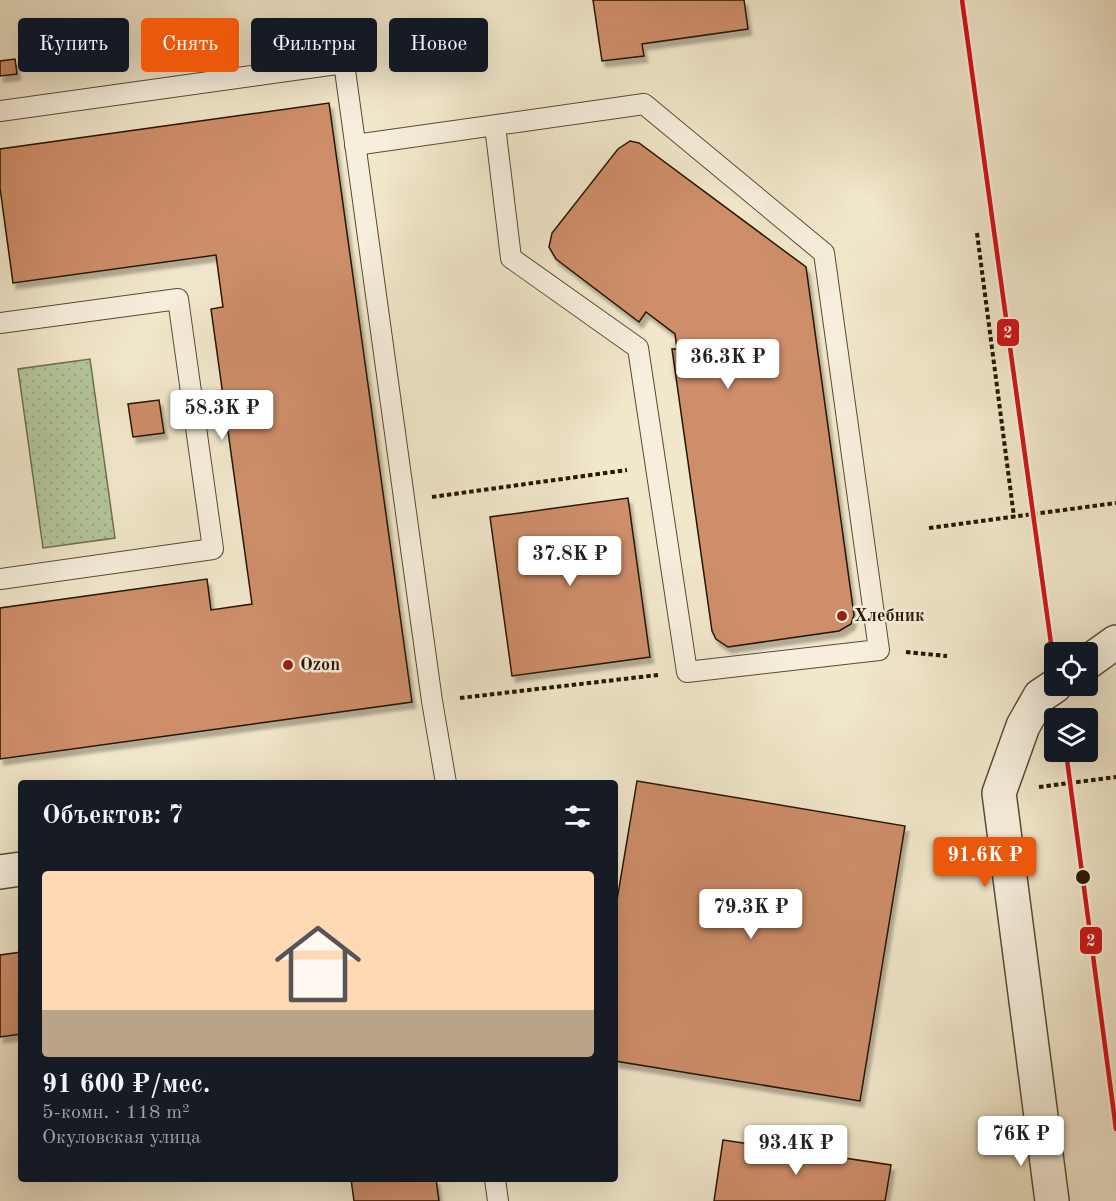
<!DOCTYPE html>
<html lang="ru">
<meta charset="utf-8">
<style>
body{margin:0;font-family:"Old Standard TT",serif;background:#20242c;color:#f1f3f6;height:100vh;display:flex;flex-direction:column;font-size:22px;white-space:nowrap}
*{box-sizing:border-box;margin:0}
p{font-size:20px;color:#9ea1a6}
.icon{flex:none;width:33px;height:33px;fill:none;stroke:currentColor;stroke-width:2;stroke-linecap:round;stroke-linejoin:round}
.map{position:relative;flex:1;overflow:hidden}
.details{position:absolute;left:18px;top:780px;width:600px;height:402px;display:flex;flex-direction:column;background:#171b24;border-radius:6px;box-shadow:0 6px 24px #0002}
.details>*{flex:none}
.guide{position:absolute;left:18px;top:18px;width:600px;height:54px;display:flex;gap:12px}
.controls{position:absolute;left:1044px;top:642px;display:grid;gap:12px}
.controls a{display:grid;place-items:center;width:54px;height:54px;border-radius:6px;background:#171b24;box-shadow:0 6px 24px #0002;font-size:30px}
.price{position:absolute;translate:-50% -51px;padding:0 14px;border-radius:6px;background:#fff;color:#222;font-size:20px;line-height:39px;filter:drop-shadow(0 2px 3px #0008)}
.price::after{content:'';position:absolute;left:50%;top:36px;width:18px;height:14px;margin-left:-9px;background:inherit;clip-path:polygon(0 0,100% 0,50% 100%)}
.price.active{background:#ea580c;color:#fff}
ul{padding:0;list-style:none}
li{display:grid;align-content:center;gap:12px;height:318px;padding:0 24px}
li span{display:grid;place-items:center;height:186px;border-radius:6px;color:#555}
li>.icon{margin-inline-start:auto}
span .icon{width:108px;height:108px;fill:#fffc;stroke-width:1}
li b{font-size:26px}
h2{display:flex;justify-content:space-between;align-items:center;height:72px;padding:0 24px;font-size:26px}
.pill{padding:0 21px;border-radius:6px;background:#171b24;box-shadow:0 6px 24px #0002;font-size:21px;line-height:54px}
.pill.active{background:#ea580c;color:#fff}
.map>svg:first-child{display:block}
.grass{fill:url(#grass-dots);stroke:#6d6e4e;stroke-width:1.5}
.building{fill:#ce8e6a;stroke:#261600;stroke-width:1.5;filter:url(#shadow)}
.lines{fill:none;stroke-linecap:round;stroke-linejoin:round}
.lane-casing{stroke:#594a33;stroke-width:22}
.street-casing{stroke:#594a33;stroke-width:36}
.path{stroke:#261600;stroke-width:4;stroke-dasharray:4.5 3;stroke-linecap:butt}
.lane{stroke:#f6efdd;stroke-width:20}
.street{stroke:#f6efdd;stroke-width:33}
.tram-1-casing{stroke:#f6efdd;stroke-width:9}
.tram-1{stroke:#ce1417;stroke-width:4.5}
.poi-dot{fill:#8f2418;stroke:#f6efdd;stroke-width:2}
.stop-dot{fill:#261600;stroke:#f6efdd;stroke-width:2}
.labels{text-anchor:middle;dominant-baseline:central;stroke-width:5;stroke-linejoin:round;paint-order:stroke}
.poi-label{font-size:18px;font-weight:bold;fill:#261600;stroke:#f6efdd;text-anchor:start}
.line-badge{stroke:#f6efdd;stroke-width:2}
.badge-label{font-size:16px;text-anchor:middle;font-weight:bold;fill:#fff}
</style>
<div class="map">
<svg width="1116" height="1201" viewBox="0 0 1116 1201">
<defs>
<pattern id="grass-dots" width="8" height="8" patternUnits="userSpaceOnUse" patternTransform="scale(1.5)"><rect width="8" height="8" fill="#b4c79c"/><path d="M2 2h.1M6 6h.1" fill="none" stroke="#9baa85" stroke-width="1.8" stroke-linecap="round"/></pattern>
<filter id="shadow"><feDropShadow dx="3.5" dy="6" stdDeviation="1.5" flood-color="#0004"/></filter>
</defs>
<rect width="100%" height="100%" fill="#f1e7cb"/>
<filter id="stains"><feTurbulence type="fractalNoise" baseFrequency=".00333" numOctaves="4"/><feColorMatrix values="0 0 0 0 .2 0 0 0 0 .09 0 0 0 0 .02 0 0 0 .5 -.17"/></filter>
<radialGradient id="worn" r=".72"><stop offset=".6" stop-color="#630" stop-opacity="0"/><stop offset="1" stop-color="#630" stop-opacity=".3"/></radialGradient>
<polygon class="grass" points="90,359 115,538 43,548 18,369"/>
<g class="building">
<polygon points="593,0 744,0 748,29 642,44 644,56 602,61"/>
<polygon points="15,59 17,74 0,76 0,61"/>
<polygon points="329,103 412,702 0,759 0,608 207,579 211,610 252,604 211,309 223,307 216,255 13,283 0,188 0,149"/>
<polygon points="630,141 639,143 806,267 854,615 851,624 839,631 728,647 716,639 712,631 672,349 677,349 675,334 646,312 639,322 556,259 549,247 552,233 618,149"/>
<polygon points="159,400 164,433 133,437 128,404"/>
<polygon points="628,498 650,657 512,676 490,517"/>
<polygon points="637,781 905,826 860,1101 615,1061 615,912"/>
<polygon points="21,952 21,1034 0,1037 0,955"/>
<polygon points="723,1140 891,1165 885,1201 714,1201"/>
<polygon points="351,1179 436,1179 439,1201 354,1201"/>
</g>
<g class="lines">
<g class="lane-casing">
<g id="lane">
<polyline points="0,111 344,63 432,701 446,783"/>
<polyline points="355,145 644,104 824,253 879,650 687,672 638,348 511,258 495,126"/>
<polyline points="0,323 178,299 213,549 0,579"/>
<polyline points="495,1179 498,1201"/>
</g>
</g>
<g class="street-casing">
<g id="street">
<polyline points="1088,662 1116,642"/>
<polyline points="0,872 21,869"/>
<polyline points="1052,1201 999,793 1023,726 1040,696 1055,686"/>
</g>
</g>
<g class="path">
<polyline points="977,233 1014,517"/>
<polyline points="432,497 627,470"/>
<polyline points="929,528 1116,503"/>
<polyline points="906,652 947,656"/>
<polyline points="460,698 658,675"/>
<polyline points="1039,787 1116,777"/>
</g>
<use href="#lane" class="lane"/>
<use href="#street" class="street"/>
<g class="tram-1-casing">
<g id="tram-1">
<polyline points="962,0 1054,665"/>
<polyline points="1066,752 1116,1129"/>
</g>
</g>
<use href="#tram-1" class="tram-1"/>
</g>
<g class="poi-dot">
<circle cx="842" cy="616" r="6"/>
<circle cx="288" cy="665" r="6"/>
</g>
<circle class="stop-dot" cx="1083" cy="877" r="8"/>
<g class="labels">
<g class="poi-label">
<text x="854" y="616">Хлебник</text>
<text x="300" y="665">Ozon</text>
</g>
</g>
<g class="line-badge">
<rect x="996" y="318" width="24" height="29" rx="6" fill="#ce1417"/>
<rect x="1079" y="926" width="24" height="29" rx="6" fill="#ce1417"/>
</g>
<g class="badge-label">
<text x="1008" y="338">2</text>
<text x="1091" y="946">2</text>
</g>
<rect width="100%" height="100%" filter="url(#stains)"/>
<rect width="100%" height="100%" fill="url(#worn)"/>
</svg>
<div class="controls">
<a><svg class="icon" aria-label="locate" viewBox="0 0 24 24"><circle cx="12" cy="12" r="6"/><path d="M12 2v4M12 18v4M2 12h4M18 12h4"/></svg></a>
<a><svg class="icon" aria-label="layers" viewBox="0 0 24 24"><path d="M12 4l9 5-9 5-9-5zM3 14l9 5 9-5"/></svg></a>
</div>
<b class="price" style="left:728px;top:390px">36.3K ₽</b>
<b class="price" style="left:222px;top:441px">58.3K ₽</b>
<b class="price" style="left:570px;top:587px">37.8K ₽</b>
<b class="price active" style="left:985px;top:888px">91.6K ₽</b>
<b class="price" style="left:751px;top:940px">79.3K ₽</b>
<b class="price" style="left:1021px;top:1167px">76K ₽</b>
<b class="price" style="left:796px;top:1176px">93.4K ₽</b>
<div class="guide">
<a class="pill">Купить</a>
<a class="pill active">Снять</a>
<a class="pill">Фильтры</a>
<a class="pill">Новое</a>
</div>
<section class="details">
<h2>Объектов: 7<svg class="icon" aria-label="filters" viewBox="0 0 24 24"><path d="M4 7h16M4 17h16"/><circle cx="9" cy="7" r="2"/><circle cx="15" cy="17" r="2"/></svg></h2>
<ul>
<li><span style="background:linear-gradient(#ffd9b3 75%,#b9a48a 0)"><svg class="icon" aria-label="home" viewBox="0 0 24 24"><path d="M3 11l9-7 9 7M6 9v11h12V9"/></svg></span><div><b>91 600 ₽/мес.</b><p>5-комн. · 118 m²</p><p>Окуловская улица</p></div></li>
</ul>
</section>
</div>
